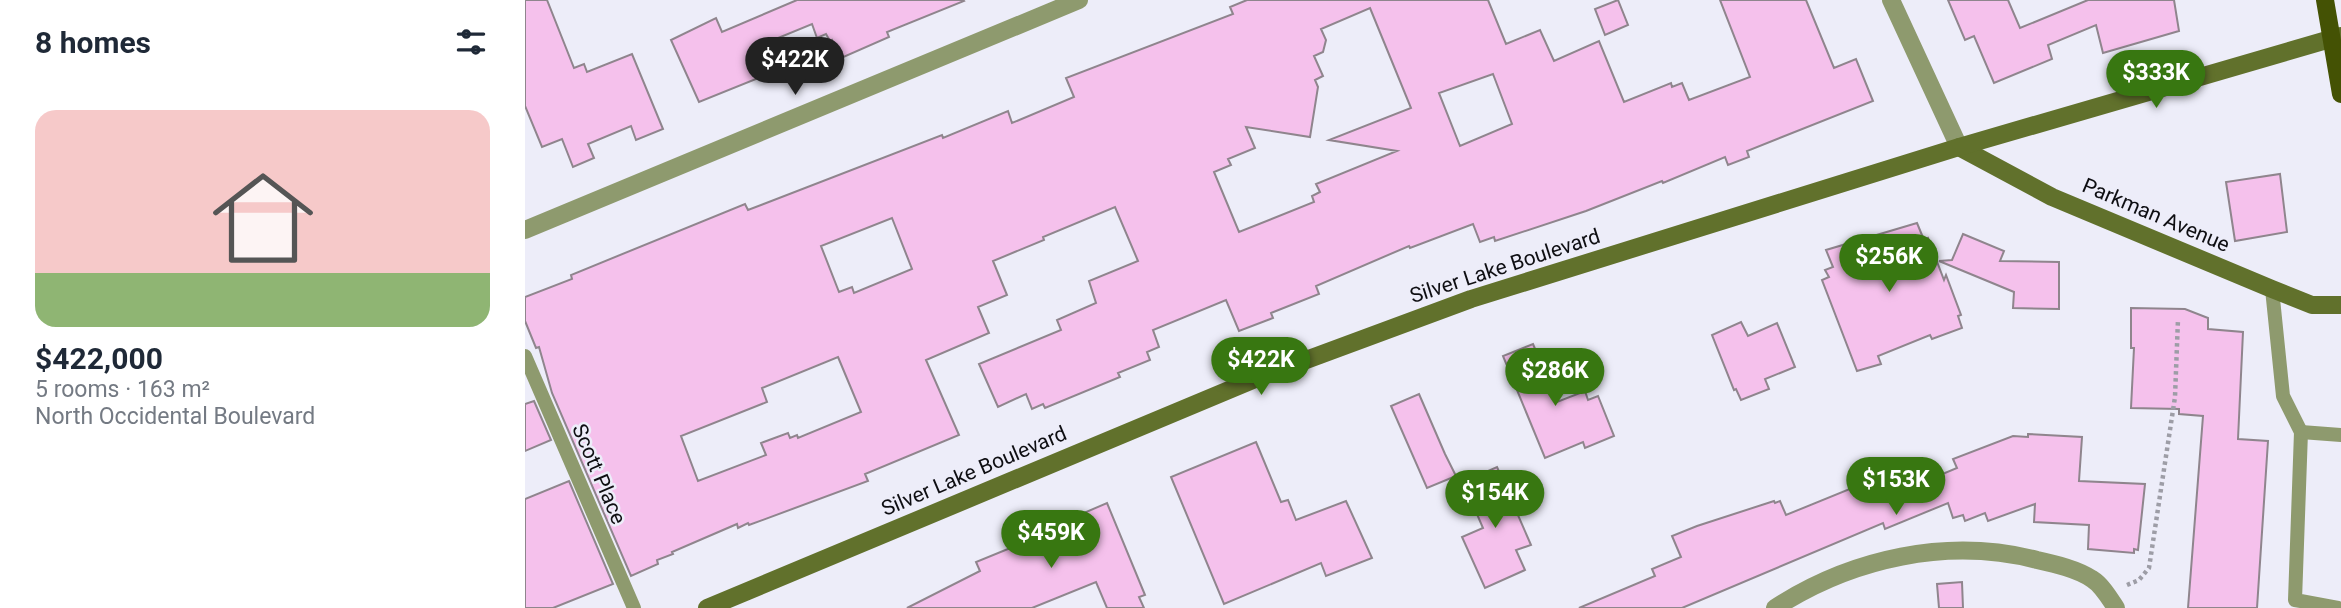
<!DOCTYPE html>
<meta charset="utf-8">
<style>
body{margin:0;font-family:Roboto,sans-serif;background:#f6f6f7;color:#1f2937;height:100vh;display:flex;flex-direction:column;font-size:26px;white-space:nowrap}
*{box-sizing:border-box;margin:0}
p{font-size:23px;color:#747a83}
.icon{flex:none;width:38px;height:38px;fill:none;stroke:currentColor;stroke-width:2;stroke-linecap:round;stroke-linejoin:round}
.map{position:relative;flex:1;overflow:hidden}
.sheet{display:flex;flex-direction:column;background:#fff;width:525px}
.sheet>*{flex:none}
.price{position:absolute;translate:-50% -60px;padding:0 16px;border-radius:24px;background:#387711;color:#fff;font-size:23px;line-height:46px;filter:drop-shadow(0 2px 4px #0008)}
.price::after{content:'';position:absolute;left:50%;top:42px;width:21px;height:16px;margin-left:-10px;background:inherit;clip-path:polygon(0 0,100% 0,50% 100%)}
.price.current{background:#222;color:#fff}
ul{padding:0;list-style:none}
li{display:grid;align-content:center;gap:14px;height:371px;padding:0 35px}
li span{display:grid;place-items:center;height:217px;border-radius:21px;color:#555}
li>.icon{margin-inline-start:auto}
span .icon{width:126px;height:126px;fill:#fffc;stroke-width:1}
li b{font-size:30px}
h2{display:flex;justify-content:space-between;align-items:center;height:84px;padding:0 35px;font-size:30px}
main{display:flex;flex:1;min-height:0}
.map>svg:first-child{display:block}
.building{fill:#f5c1ec;stroke:#8f858d;stroke-width:2;fill-rule:evenodd}
.lines{fill:none;stroke-linecap:round;stroke-linejoin:round}
.path{stroke:#9d9da6;stroke-width:4.5;stroke-dasharray:3.5 3.5;stroke-linecap:butt}
.service{stroke:#8e9a6e;stroke-width:14}
.minor{stroke:#8e9a6e;stroke-width:18}
.secondary{stroke:#61712c;stroke-width:18}
.primary-bridge{stroke:#445204;stroke-width:18}
.labels{text-anchor:middle;dominant-baseline:central;stroke-width:5;stroke-linejoin:round;paint-order:stroke}
.street-label{font-size:21px;fill:#0e0e12;stroke:#ededf9}
</style>
<main>
<section class="sheet">
<h2>8 homes<svg class="icon" aria-label="filters" viewBox="0 0 24 24"><path d="M4 7h16M4 17h16"/><circle cx="9" cy="7" r="2"/><circle cx="15" cy="17" r="2"/></svg></h2>
<ul>
<li><span style="background:linear-gradient(#f6c9c9 75%,#8fb573 0)"><svg class="icon" aria-label="home" viewBox="0 0 24 24"><path d="M3 11l9-7 9 7M6 9v11h12V9"/></svg></span><div><b>$422,000</b><p>5 rooms · 163 m²</p><p>North Occidental Boulevard</p></div></li>
</ul>
</section>
<div class="map">
<svg width="1816" height="608" viewBox="0 0 1816 608">
<rect width="100%" height="100%" fill="#ededf9"/>
<g class="building">
<polygon points="0,0 22,0 49,68 59,64 62,72 107,54 138,129 111,140 106,126 63,144 69,158 48,167 37,139 17,147 0,106"/>
<polygon points="272,0 438,0 439,1 362,32 364,37 314,59 307,40 305,41 301,34 292,38 287,24 224,50 236,77 174,102 146,40 191,18 197,32"/>
<path d="M722 0H963L981 44 1015 30 1029 61 1074 41 1099 102 1146 83 1147 87 1157 83 1164 100 1225 77 1195 0H1281L1309 68 1331 59 1348 101 1222 151 1224 157 1203 165 1200 157 1138 183 1137 181 1061 211 970 241 969 237 955 242 948 224 885 248 884 246 791 286 794 294 746 313 748 318 714 331 701 300 628 330 634 347 622 352 625 360 593 373 595 377 520 408 518 404 507 409 501 394 473 407 454 364 536 330 532 320 571 303 564 281 613 261 590 207 518 237 519 240 468 261 482 295 453 307 464 333 401 360 434 435 340 474 343 481 224 525 223 523 213 528 212 524 147 552 148 554 132 560 133 564 106 576 27 393 14 347 11 348 0 321V297L47 279 46 275 220 204 223 210 417 135 418 138 483 111 487 123 549 97 541 78 708 14 705 7ZM845 8 886 108 804 140 872 151 791 184 795 192 787 196 789 202 714 232 689 172 706 165 703 159 730 148 721 127 785 137 793 87 790 80 798 76 789 56 798 52 801 40 796 29ZM968 74 987 124 935 146 914 93ZM367 218 387 269 329 293 327 287 314 292 296 246ZM313 357 336 412 273 438 272 435 265 438 263 433 236 443 241 455 173 481 156 436 242 402 237 388Z"/>
<polygon points="1093,0 1103,25 1080,35 1070,9"/>
<polygon points="1423,0 1483,0 1495,28 1563,0 1649,0 1654,31 1578,53 1571,25 1523,45 1527,59 1469,83 1449,36 1440,40"/>
<polygon points="1755,174 1762,232 1710,241 1701,182"/>
<polygon points="1392,223 1399,240 1403,238 1419,280 1421,275 1436,315 1433,316 1437,328 1407,339 1405,335 1353,356 1356,364 1332,371 1297,280 1304,277 1300,270 1308,267 1301,250"/>
<polygon points="1438,234 1479,251 1475,261 1534,262 1534,309 1488,308 1489,292 1414,261 1427,260"/>
<polygon points="1606,308 1660,309 1683,318 1683,329 1718,332 1713,439 1743,441 1732,608 1663,608 1678,416 1654,414 1654,409 1606,408 1609,348 1606,348"/>
<polygon points="1216,322 1223,336 1252,323 1270,367 1240,379 1244,389 1216,400 1211,389 1209,390 1187,335"/>
<polygon points="1008,344 1032,402 1060,391 1063,400 1073,396 1089,436 1060,448 1058,442 1020,458 978,356"/>
<polygon points="894,394 920,454 931,476 902,488 866,406"/>
<polygon points="9,401 26,440 0,451 0,404"/>
<polygon points="1503,434 1557,437 1554,481 1620,484 1613,550 1609,549 1609,553 1563,549 1564,525 1509,522 1510,504 1463,521 1460,513 1440,521 1438,515 1428,518 1423,503 1360,529 1358,523 1157,608 1054,608 1130,576 1127,569 1156,557 1147,536 1172,526 1249,501 1250,503 1255,501 1261,515 1381,466 1389,486 1432,468 1428,459 1488,436 1503,437"/>
<polygon points="731,442 756,502 763,500 771,520 821,501 847,558 801,576 796,563 699,604 646,477"/>
<polygon points="972,467 1006,545 991,550 1000,570 960,588 937,537 958,528 938,482"/>
<polygon points="44,481 88,584 28,608 0,608 0,499"/>
<polygon points="582,503 620,595 614,597 619,608 582,608 571,582 507,608 382,608 455,571 451,562 547,523 545,519"/>
<polygon points="1437,582 1438,608 1414,608 1412,584"/>
</g>
<g class="lines">
<polyline class="path" points="1602,585 1614,580 1624,568 1650,397 1653,319"/>
<g class="service">
<polyline points="1747,289 1758,396 1776,432 1770,600 1813,608"/>
<polyline points="0,356 109,608"/>
<polyline points="1776,432 1816,435"/>
</g>
<g class="minor">
<polyline points="1366,0 1434,147"/>
<polyline points="0,230 554,0"/>
<path d="M1250 608C1327 558 1423 537 1512 560 1530 564 1552 569 1567 579 1577 585 1585 599 1591 608"/>
</g>
<g class="secondary">
<polyline points="1434,147 1527,197 1747,289 1787,305 1816,305"/>
<polyline points="182,608 735,377 946,299 1434,147 1816,36"/>
</g>
<polyline class="primary-bridge" points="1800,0 1816,94"/>
</g>
<g class="labels">
<g class="street-label">
<text transform="translate(1631 215) rotate(23)">Parkman Avenue</text>
<text transform="translate(980 266) rotate(-18)">Silver Lake Boulevard</text>
<text transform="translate(449 471) rotate(-23)">Silver Lake Boulevard</text>
<text transform="translate(74 474) rotate(67)">Scott Place</text>
</g>
</g>
</svg>
<b class="price current" style="left:270px;top:97px">$422K</b>
<b class="price" style="left:1631px;top:110px">$333K</b>
<b class="price" style="left:1364px;top:294px">$256K</b>
<b class="price" style="left:736px;top:397px">$422K</b>
<b class="price" style="left:1030px;top:408px">$286K</b>
<b class="price" style="left:1371px;top:517px">$153K</b>
<b class="price" style="left:970px;top:530px">$154K</b>
<b class="price" style="left:526px;top:570px">$459K</b>
</div>
</main>
